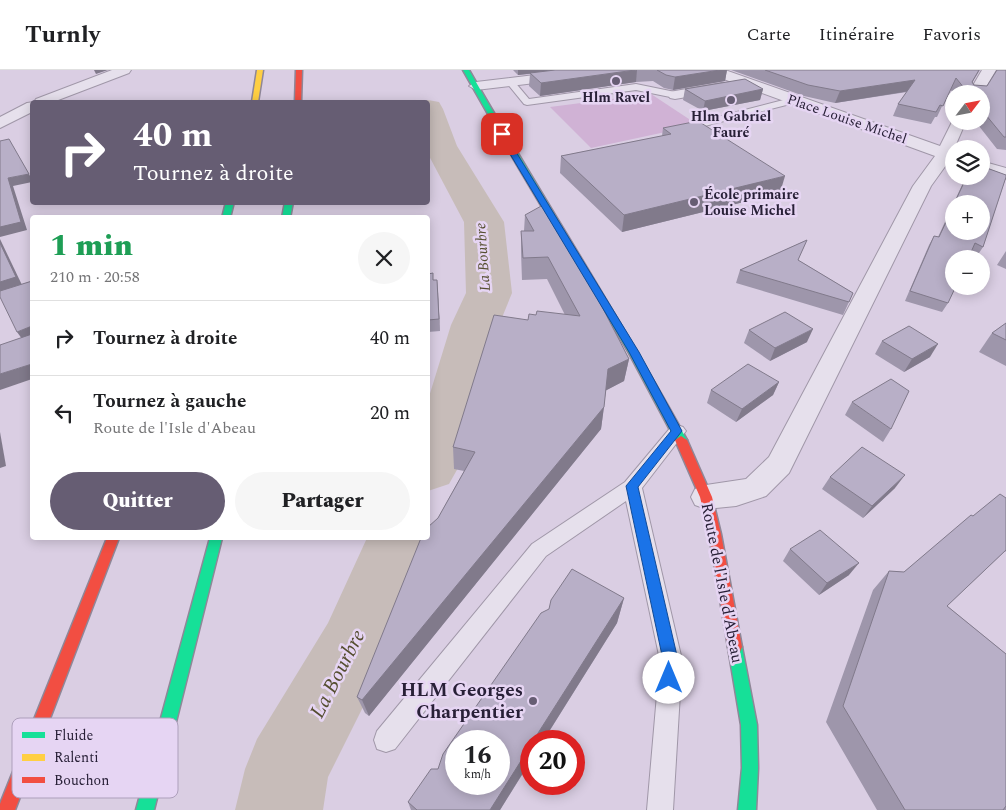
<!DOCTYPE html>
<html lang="fr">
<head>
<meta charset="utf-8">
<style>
	:root { --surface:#fff; --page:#f6f6f6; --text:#202124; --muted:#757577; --line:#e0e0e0; --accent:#665d73 }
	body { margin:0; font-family:Spectral,serif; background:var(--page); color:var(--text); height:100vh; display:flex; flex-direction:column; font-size:19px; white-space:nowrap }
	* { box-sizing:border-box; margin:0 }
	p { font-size:16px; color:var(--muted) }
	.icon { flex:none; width:28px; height:28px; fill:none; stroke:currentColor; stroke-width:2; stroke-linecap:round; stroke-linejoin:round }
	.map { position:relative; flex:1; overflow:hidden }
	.side { position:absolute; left:30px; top:145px; width:400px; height:325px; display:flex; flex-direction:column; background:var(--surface); border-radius:5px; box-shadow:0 2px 12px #0003 }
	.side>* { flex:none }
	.banner { position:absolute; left:30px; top:30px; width:400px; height:105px; border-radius:5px; box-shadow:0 2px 12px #0003; background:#665d73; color:#fff; overflow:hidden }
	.needle { width:32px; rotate:58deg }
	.fabs { position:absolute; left:945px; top:15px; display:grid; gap:10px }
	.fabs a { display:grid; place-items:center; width:45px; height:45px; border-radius:50%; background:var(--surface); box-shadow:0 2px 12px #0003; font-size:25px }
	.speed { position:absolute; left:445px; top:660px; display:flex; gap:10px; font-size:25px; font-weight:700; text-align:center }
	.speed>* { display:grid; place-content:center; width:65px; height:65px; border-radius:50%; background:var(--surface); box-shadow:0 2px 12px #0003; line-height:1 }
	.speed small { font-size:12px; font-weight:400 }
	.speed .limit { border:8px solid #d22; background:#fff; color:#111 }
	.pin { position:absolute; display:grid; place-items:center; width:42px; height:42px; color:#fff; margin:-21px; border-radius:10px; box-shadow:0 2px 8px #0006 }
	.me { position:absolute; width:55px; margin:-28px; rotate:0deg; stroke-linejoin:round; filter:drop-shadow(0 0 4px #0008) }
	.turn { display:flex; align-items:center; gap:18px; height:105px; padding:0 20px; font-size:22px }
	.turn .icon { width:65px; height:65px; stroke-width:2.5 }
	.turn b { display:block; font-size:35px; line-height:42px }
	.round { display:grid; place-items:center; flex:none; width:52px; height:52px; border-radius:26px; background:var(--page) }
	.overview { display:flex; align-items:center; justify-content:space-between; height:85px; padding:0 20px }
	h1 { font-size:30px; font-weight:800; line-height:38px; color:#1e9e55 }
	.primary-button { display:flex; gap:10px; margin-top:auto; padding:10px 20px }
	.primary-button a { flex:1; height:58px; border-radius:30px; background:var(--accent); color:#fff; font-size:20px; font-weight:800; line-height:58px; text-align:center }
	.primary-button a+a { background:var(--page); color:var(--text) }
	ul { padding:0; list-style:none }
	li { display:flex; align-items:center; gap:15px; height:75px; padding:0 20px; border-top:1px solid var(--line) }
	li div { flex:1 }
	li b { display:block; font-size:19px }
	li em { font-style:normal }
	header { display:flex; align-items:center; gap:30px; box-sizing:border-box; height:70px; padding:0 25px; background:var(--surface); border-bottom:1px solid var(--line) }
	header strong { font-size:24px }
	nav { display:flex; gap:28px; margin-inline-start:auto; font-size:18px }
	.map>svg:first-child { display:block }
	.green { fill:#d0b2d5 }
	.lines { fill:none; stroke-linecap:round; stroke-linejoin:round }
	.river { fill:#c7bcb9; fill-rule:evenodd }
	.lane-casing { stroke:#a097a8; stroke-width:2 }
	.street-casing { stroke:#a097a8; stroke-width:2 }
	.fast-casing { stroke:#8f8798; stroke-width:3 }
	.slow-casing { stroke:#8f8798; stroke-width:3 }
	.jam-casing { stroke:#8f8798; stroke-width:3 }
	.lane { fill:#e6e0ec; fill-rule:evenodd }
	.street { fill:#e6e0ec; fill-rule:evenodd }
	.fast { fill:#16e098; fill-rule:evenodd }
	.slow { fill:#ffcf43; fill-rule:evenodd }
	.jam { fill:#f24e42; fill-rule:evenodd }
	.wall { fill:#9e96ab; fill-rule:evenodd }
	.shaded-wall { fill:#817a8b }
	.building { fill:#b8afc7; stroke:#817a8b; fill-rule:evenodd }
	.route { fill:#1a73e8; stroke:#114b97 }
	.poi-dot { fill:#665d73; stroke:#e6d5f3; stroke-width:2 }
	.labels { text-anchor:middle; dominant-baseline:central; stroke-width:5; stroke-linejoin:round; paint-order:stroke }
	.far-poi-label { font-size:14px; font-weight:bold; fill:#282037; stroke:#e6d5f3 }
	.far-street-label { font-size:14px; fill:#282037; stroke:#e6d5f3 }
	.far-water-label { font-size:15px; font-style:italic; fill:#554e30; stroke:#e6d5f3 }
	.street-label { font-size:16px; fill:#282037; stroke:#e6d5f3 }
	.near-poi-label { font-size:19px; font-weight:bold; fill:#282037; stroke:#e6d5f3; text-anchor:end }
	.near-water-label { font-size:21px; font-style:italic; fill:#554e30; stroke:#e6d5f3 }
	.key { fill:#e6d5f3; stroke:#ad9fbb; stroke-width:1 }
	.key-label { font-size:14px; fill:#282037 }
</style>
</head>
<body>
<header>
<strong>Turnly</strong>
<nav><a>Carte</a><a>Itinéraire</a><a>Favoris</a></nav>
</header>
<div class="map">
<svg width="1006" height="740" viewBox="0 0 1006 740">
	<rect width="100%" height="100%" fill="#dacee3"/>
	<polygon class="green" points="651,24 698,55 591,78 550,37"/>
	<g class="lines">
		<g class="river">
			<polygon points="428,30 439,32 443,39 457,76 504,152 512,223 499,255 482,329 458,398 449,414 428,421 428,330 451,255 466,223 464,152 428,84 428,32 417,32"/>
			<polygon points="428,459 432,468 380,603 328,707 323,740 235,740 245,699 257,669 328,553 367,468 428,468"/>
		</g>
		<defs>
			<g id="lane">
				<polygon points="510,9 513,10 529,29 636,14 675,22 680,25 675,28 636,20 527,35 524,34 506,12"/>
				<polygon points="795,27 798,28 798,32 701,57 696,54 698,52"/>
				<polygon points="677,355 683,357 686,361 642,418 682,590 673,740 647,740 660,590 626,431 546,486 395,679 386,682 377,679 374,670 377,661 532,474 625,412 671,357"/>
			</g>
			<g id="street">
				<polygon points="112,0 131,0 129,3 53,32 32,32 32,42 0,58 0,47 27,33 34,32 36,29"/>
				<polygon points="576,0 617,0 610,4 476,20 469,16 476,12"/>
				<polygon points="705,0 725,0 940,76 954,48 954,51 966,51 954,79 954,92 949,91 931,116 789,403 766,426 736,436 706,439 695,435 691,427 695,419 706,415 746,409 769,387 913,116 935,86 707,3"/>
				<polygon points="982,0 996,0 981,25 968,24"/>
				<polygon points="722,13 729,17 727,20 675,29 670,28 668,25 670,22 675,21"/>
				<polygon points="981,91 1006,98 1006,109 981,102"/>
			</g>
			<g id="fast">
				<path d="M 463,0 L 469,0 C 540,124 618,244 687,370 L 685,373 L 677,373 L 629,283 L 517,95 Z"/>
				<polygon points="226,132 234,132 230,148 222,148"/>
				<polygon points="285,132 293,132 290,148 282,148"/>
				<polygon points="210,468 222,468 154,740 136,740"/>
				<polygon points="735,570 740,572 742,577 757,655 758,698 756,740 738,740 742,698 741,655 728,577 730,572"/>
			</g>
			<polygon id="slow" points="257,0 263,0 258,32 252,32"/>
			<g id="jam">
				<polygon points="296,0 302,0 301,32 295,32"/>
				<polygon points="681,366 687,370 712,427 721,464 742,577 740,582 735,584 730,582 728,577 709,464 700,427 675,370"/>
				<polygon points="107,468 119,468 15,740 0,740 0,734"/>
			</g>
		</defs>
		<use href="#lane" class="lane-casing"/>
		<use href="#street" class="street-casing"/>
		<use href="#fast" class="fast-casing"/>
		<use href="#slow" class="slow-casing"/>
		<use href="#jam" class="jam-casing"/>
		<use href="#lane" class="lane"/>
		<use href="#street" class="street"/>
		<use href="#fast" class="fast"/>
		<use href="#slow" class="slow"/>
		<use href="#jam" class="jam"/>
	</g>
	<g class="wall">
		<polygon points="513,0 727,0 725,11 673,20 664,18 653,11 636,12 540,26 529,16 530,4 518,5"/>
		<polygon points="731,0 980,0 972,13 974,15 987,16 1006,0 1006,80 997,79 975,51 981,51 981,24 954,24 950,19 937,47 935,47 931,54 893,46 898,34 907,22 835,33 804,26"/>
		<polygon points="685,19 763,19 760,30 703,41 683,30"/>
		<polygon points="663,58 780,123 622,162 560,103 561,86 662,66"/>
		<path d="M 984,97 L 1006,105 L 1006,107 L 983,177 L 977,186 L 971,183 L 968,189 L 954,189 L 954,216 L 956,216 L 948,233 L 942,242 L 905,231 L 929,175 L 934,166 L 938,167 L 962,115 L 967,106 L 981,106 L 981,98 ZM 954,134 L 981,134 L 981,161 L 954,161 Z"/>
		<polygon points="525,145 629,289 624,311 606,320 601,359 369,646 365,643 357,627 438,448 464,401 454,399 453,377 528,250 536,245 565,245 547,209 522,210 521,182 521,161 524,161"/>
		<polygon points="807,170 798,190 853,223 843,245 736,213 740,200"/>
		<polygon points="1006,181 1006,199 997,195"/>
		<polygon points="428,204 433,210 437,210 440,261 428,262"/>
		<polygon points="1006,253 1006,296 979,282 992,263"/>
		<polygon points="749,260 807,272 770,291 744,273"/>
		<polygon points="882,271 930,287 904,302 875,284"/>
		<polygon points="779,312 773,325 736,352 707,333 711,320"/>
		<polygon points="852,332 891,359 883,372 845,345"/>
		<polygon points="830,407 895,418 863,448 822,419"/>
		<polygon points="1006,428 1006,482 1005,481 947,536 1006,584 1006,740 877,740 826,652 873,520 889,501 904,502 973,446"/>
		<polygon points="790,479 849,505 819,525 783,491"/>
		<polygon points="624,528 617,553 500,740 411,740 408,732 438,699"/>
	</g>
	<g class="shaded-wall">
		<polygon points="94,0 108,0 96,4"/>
		<polygon points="518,0 560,0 518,5"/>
		<polygon points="637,0 636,12 540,26 541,13"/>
		<polygon points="720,0 727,0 725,11 673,20 675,7"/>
		<polygon points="915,10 910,21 835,33 840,21"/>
		<polygon points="763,19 760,30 703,41 705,31"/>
		<polygon points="29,104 32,110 32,112 13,116 27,160 0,167 0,157 8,108"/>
		<polygon points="785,106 780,123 622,162 624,145"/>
		<polygon points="0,169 22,215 0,223"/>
		<polygon points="437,210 438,222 440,261 439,249"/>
		<polygon points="32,256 32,270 25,273 17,262"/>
		<polygon points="813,259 807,272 770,291 775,278"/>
		<polygon points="938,274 930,287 904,302 912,289"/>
		<polygon points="629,289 624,311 605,321 608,299"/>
		<polygon points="32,294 32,309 0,320 0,304"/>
		<polygon points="779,312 773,325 736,352 742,339"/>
		<polygon points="604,337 601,359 369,646 362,630"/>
		<polygon points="0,362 6,396 0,398"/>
		<polygon points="905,405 895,418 863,448 872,436"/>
		<polygon points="859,493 849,505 819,525 827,513"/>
		<polygon points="624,528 617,553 543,671 533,671"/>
		<polygon points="531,675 531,690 500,740 490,740"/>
	</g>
	<g class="building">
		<polygon points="555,0 635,0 541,13 530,3"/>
		<polygon points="657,0 720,0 675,7 666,5"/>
		<polygon points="765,0 979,0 972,12 974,15 987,16 997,0 1006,0 1006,67 1004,67 981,39 981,24 969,24 956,8 943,36 940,35 936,42 898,34 915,10 840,21 808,15"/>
		<polygon points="745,9 763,19 705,31 685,19"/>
		<polygon points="698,51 785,106 624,145 561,86 671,64 663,58"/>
		<polygon points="9,69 29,104 8,108 21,152 0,157 0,71"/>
		<polygon points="984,97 1006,105 1006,107 983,177 975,173 968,189 954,189 954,216 956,216 948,233 910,221 934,166 939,167 954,135 954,161 981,161 981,134 954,134 967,106 981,106 981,98"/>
		<polygon points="543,135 582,198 629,289 608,299 604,337 362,630 357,627 421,468 428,468 428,457 438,448 475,382 453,377 494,245 528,250 529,244 536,245 537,241 580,246 548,187 523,188 521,161 534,161 525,145"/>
		<polygon points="807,170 798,190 853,223 849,232 740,200"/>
		<polygon points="0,173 16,207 0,212"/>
		<polygon points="433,203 433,210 437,210 439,249 428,250 428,204"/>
		<polygon points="32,211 32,256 17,262 0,227 0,221"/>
		<polygon points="785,242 813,259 775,278 749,260"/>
		<polygon points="1006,253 1006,270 992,263"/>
		<polygon points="909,256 938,274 912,289 882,271"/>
		<polygon points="32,264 32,294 0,304 0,275"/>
		<polygon points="748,294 779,312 742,339 711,320"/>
		<polygon points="891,309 909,321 891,359 852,332"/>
		<polygon points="862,377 905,405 872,436 830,407"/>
		<polygon points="1000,424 1006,428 1006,480 947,536 1006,584 1006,736 1003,740 905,740 843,636 889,501 904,502 971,445 973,446"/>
		<polygon points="820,460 859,493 827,513 790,479"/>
		<path d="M 572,499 L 624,528 L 533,671 L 531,671 L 531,675 L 490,740 L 417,740 L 408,732 L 431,699 L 438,699 L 443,684 L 541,543 L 549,539 L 551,530 ZM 456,671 L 499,671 L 499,714 L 456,714 Z"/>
	</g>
	<polygon class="route" points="502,62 505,64 639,282 682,361 638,417 678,590 675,614 669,616 664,614 662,608 663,590 626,416 671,361 629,282 498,64"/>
	<g class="poi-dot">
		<circle cx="616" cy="11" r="5"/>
		<circle cx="731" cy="30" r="5"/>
		<circle cx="694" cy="132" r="5"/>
		<circle cx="533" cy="631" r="5"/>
	</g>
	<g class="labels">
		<g class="far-poi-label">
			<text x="616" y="27">Hlm Ravel</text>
			<text x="731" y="46">Hlm Gabriel<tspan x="731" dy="16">Fauré</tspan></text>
			<text x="704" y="124" text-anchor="start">École primaire<tspan x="704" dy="16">Louise Michel</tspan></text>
		</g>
		<g class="far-street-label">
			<text transform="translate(847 49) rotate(19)">Place Louise Michel</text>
		</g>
		<g class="far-water-label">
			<text transform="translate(483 187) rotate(-94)">La Bourbre</text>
		</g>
		<g class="street-label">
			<text transform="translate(722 513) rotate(79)">Route de l'Isle d'Abeau</text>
		</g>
		<g class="near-poi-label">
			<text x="523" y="620">HLM Georges<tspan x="523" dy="22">Charpentier</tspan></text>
		</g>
		<g class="near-water-label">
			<text transform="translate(338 604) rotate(-63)">La Bourbre</text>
		</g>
	</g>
	<rect x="12" y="648" width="166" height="80" rx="8" class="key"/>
	<rect x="22" y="662" width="23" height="6" fill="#16e098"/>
	<rect x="22" y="684" width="23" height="7" fill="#ffcf43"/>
	<rect x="22" y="707" width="23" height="6" fill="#f24e42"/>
	<g class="key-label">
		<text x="54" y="670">Fluide</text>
		<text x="54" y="692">Ralenti</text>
		<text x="54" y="715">Bouchon</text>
	</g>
</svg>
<div class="fabs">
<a><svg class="needle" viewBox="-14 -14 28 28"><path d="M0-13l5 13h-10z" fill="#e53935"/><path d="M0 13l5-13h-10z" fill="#757577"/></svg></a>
<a><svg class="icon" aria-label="layers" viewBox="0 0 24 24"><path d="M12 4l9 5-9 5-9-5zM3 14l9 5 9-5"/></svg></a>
<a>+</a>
<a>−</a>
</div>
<div class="speed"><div>16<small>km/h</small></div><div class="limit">20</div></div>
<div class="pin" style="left:502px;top:64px;background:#d93025"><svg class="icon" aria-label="arrive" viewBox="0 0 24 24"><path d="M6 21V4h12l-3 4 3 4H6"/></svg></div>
<svg class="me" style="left:669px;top:608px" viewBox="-20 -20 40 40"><circle r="19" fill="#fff"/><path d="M0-13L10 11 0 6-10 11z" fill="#1a73e8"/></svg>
<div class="banner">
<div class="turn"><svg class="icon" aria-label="right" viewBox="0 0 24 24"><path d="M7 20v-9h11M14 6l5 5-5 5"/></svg><div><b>40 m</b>Tournez à droite</div></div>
</div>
<section class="side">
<div class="overview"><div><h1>1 min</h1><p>210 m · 20:58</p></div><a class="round"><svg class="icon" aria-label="close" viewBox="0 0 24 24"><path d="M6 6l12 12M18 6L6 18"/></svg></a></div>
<ul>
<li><svg class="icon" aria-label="right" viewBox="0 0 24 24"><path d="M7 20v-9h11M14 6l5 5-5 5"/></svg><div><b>Tournez à droite</b></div><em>40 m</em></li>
<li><svg class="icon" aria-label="left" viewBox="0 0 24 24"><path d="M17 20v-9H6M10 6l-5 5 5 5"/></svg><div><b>Tournez à gauche</b><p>Route de l'Isle d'Abeau</p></div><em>20 m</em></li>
</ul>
<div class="primary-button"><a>Quitter</a><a>Partager</a></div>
</section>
</div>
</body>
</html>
